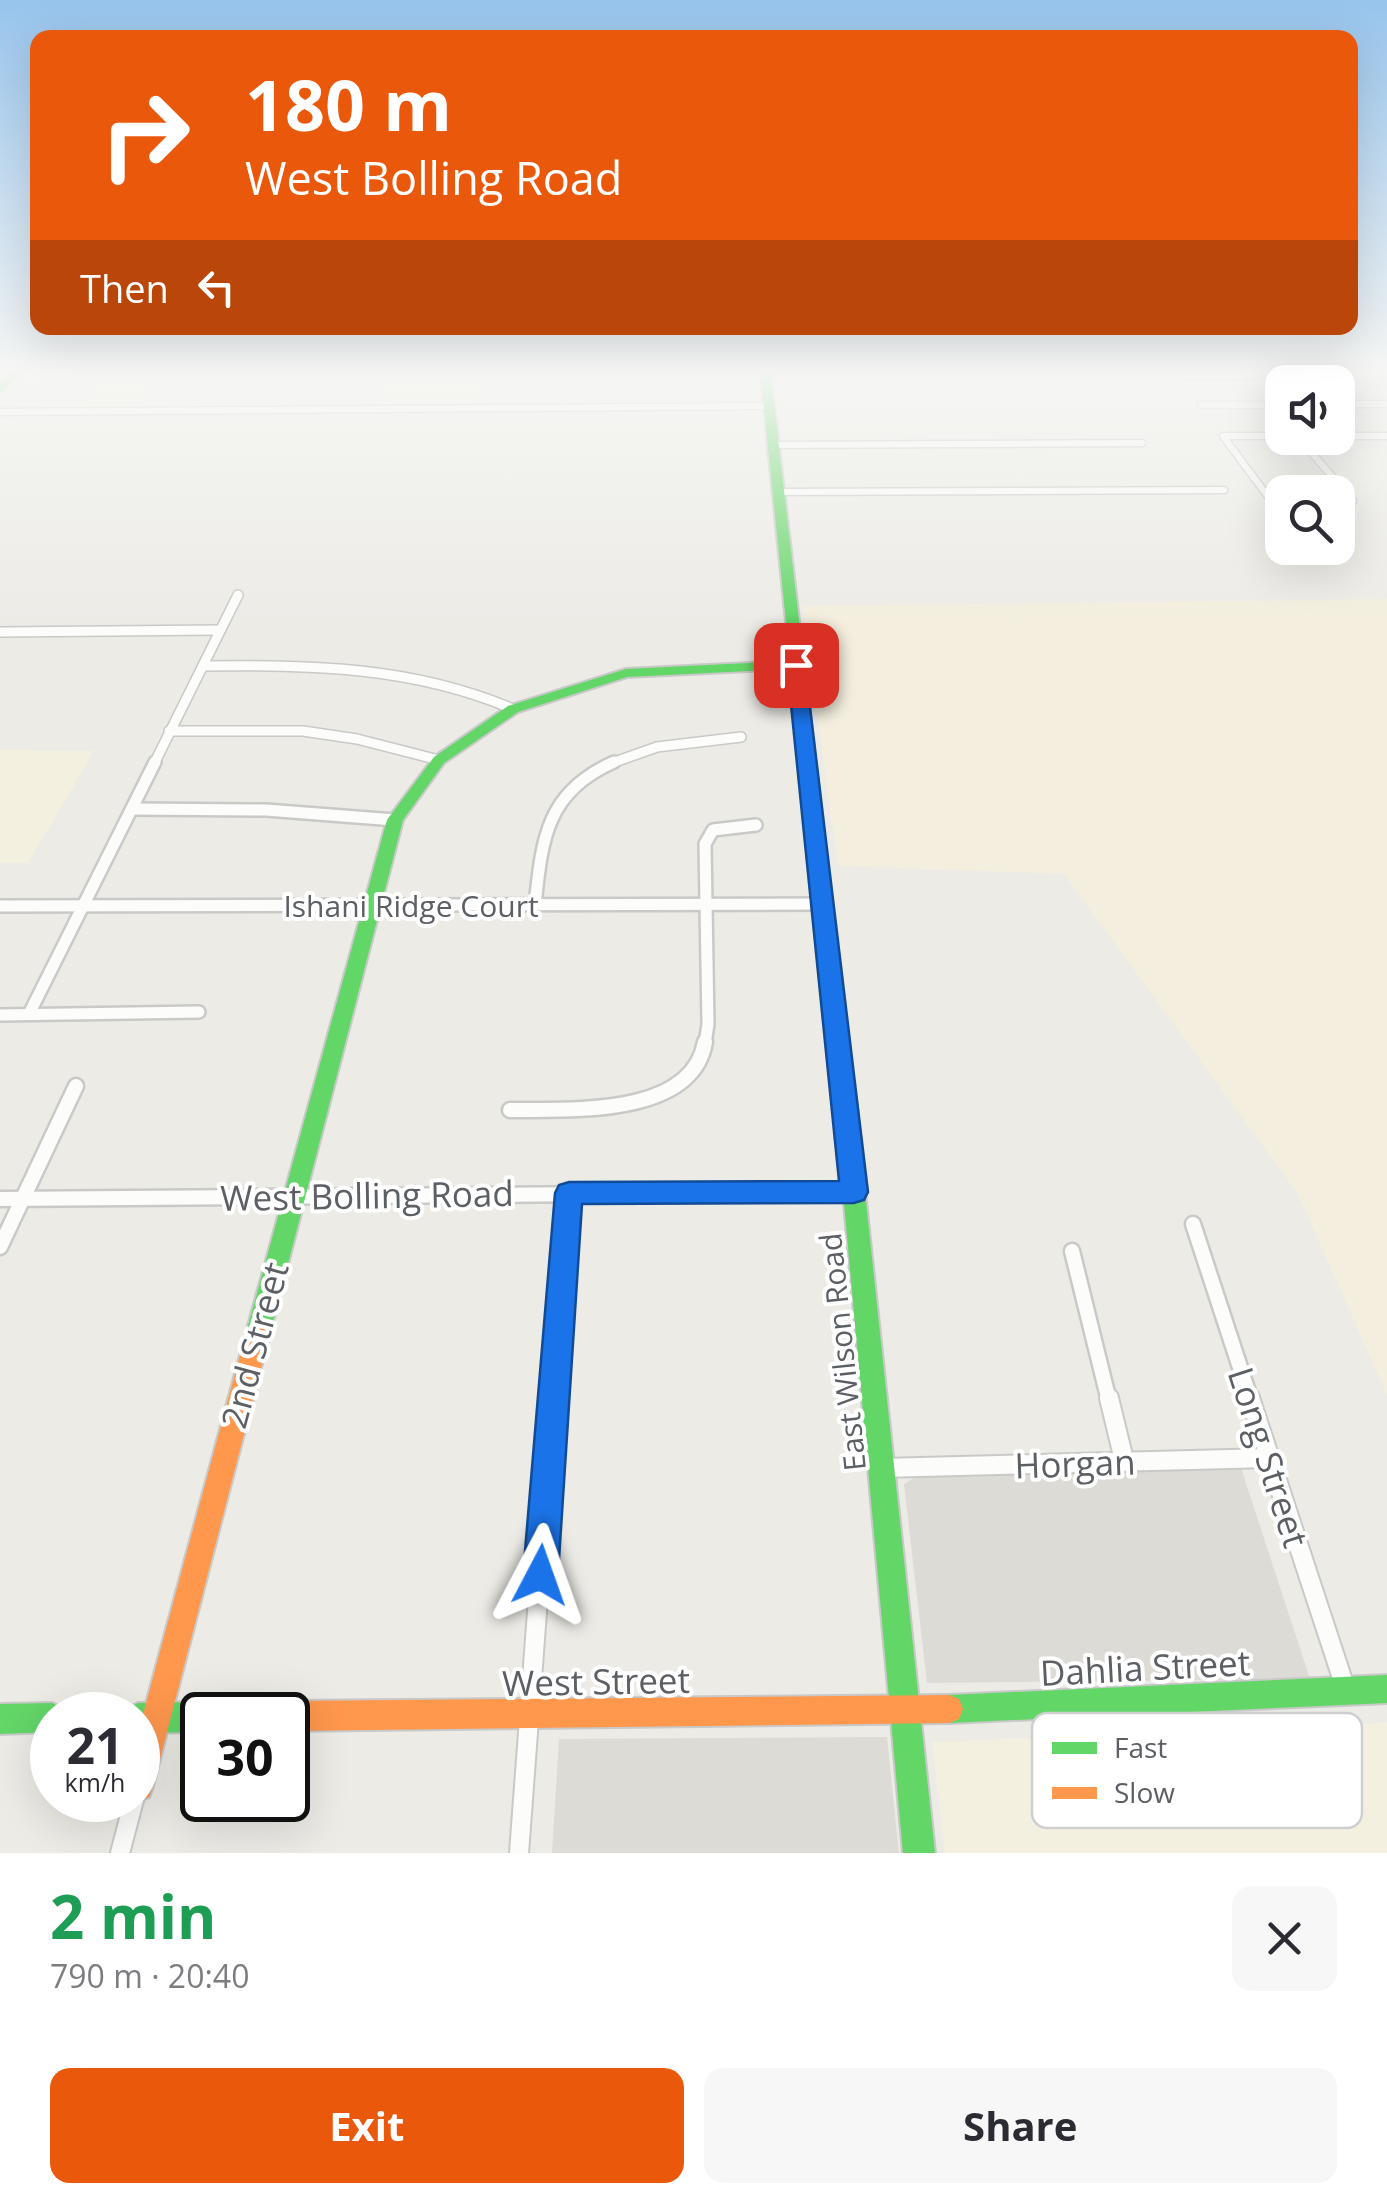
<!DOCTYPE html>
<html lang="en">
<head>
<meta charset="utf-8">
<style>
	:root { --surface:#fff; --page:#f7f7f7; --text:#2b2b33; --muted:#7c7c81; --accent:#ea580c }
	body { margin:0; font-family:"Open Sans",sans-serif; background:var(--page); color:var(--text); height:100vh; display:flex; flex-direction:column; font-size:38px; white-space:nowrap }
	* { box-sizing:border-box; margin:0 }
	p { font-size:32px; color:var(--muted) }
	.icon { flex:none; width:55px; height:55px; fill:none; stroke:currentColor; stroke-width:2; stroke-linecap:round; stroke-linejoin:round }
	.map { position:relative; height:1853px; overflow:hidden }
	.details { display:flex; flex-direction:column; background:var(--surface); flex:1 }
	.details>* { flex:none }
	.hud { position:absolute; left:30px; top:30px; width:1328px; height:305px; border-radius:20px; box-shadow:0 10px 40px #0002; background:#ea580c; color:#fff; overflow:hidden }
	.buttons { position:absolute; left:1265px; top:365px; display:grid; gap:20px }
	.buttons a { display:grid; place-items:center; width:90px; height:90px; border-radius:20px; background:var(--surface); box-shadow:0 10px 40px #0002; font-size:50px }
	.speed { position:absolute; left:30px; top:1692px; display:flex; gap:20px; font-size:50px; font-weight:700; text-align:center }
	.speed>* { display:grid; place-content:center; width:130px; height:130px; border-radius:50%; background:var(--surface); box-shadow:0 10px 40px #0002; line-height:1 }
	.speed small { font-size:25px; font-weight:400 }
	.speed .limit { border:5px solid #111; border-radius:15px; background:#fff; color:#111 }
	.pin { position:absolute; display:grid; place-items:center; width:85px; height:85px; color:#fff; margin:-42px; border-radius:20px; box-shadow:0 5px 15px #0006 }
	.me { position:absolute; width:110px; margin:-55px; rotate:4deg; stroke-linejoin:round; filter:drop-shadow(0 0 8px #0008) }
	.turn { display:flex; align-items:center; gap:35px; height:210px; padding:0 50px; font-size:45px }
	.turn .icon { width:130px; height:130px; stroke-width:2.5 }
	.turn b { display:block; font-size:70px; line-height:85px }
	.then { display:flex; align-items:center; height:95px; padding:0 50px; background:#0003; gap:20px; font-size:38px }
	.round { display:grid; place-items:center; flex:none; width:105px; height:105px; border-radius:20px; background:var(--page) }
	.summary { display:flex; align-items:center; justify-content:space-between; height:170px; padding:0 50px }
	h1 { font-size:60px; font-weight:700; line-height:75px; color:#1e9e55 }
	.primary-button { display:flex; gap:20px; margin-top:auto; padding:20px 50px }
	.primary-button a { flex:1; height:115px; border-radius:20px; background:var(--accent); color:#fff; font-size:40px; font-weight:700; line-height:115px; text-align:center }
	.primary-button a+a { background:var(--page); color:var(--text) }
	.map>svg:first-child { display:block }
	.commercial { fill:#f4f0e0 }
	.education { fill:#dddbd6 }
	.sand { fill:#f3eedd }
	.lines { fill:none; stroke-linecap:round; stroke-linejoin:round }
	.street-far4-casing { stroke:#c9c9c8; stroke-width:9 }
	.street-far3-casing { stroke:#c9c9c8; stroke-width:12 }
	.street-far2-casing { stroke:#c9c9c8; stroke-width:16 }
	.street-far1-casing { stroke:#c9c9c8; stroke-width:19 }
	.street-casing { stroke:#c9c9c8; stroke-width:22 }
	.fast-casing { stroke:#c8c9c8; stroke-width:4 }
	.slow-casing { stroke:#c8c9c8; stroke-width:4 }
	.street-far4 { stroke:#fcfcfb; stroke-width:6 }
	.street-far3 { stroke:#fcfcfb; stroke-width:9 }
	.street-far2 { stroke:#fcfcfb; stroke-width:11 }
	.street-far1 { stroke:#fcfcfb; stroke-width:14 }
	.street { stroke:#fcfcfb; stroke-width:18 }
	.fast { fill:#63d668; fill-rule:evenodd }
	.slow { fill:#ff974d; fill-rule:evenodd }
	.route { fill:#1a73e8; stroke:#114b97; stroke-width:2.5 }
	.labels { text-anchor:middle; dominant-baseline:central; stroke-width:8; stroke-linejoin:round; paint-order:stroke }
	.street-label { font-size:30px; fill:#5c6064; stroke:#fff }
	.near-street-label { font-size:35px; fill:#5c6064; stroke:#fff }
	.key { fill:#fff; stroke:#cecfd0; stroke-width:2.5 }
	.key-label { font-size:28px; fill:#5c6064 }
</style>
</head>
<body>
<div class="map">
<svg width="1387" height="1853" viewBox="0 0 1387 1853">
	<rect width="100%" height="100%" fill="#ecebe6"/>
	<g class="commercial">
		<polygon points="392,369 488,369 477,403 375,404"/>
		<polygon points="156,372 128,407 79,407 109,373"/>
		<polygon points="0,750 94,751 28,863 0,863"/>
		<polygon points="1387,1723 1387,1853 945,1853 932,1742"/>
	</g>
	<g class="education">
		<polygon points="1241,1468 1310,1679 927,1683 904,1484 917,1476"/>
		<polygon points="887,1737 899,1853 552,1853 559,1739"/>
	</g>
	<polygon class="sand" points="1387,599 1387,1395 1298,1194 1064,874 838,866 802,606"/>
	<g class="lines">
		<defs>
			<g id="street-far4">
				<polyline points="1180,375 1387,374"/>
				<polyline points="1338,404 1387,404"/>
				<polyline points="1201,405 1282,405"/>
				<polyline points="0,412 769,406"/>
				<polyline points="1338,436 1387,436"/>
				<polyline points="1299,438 1353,501"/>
				<polyline points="773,445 1142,443"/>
				<polyline points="777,492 1224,490"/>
				<polyline points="1272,502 1223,436 1282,436"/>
			</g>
			<g id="street-far3">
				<polyline points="0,632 220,630"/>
				<path d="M 203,666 C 311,665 412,666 513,709"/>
				<polyline points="169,731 303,731 357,739 439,760"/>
				<polyline points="154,764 238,595"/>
				<polyline points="609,764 657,747 741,737"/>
			</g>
			<g id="street-far2">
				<polyline points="133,809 266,810 395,820"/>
				<path d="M 535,905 C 542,839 546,792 614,762"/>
				<polyline points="0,906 822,904"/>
				<polyline points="29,1014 155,762"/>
				<polyline points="0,1015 199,1012"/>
				<polyline points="705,1044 708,1024 705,844 713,830 756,825"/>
			</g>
			<g id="street-far1">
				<path d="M 510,1110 C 568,1109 692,1118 705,1042"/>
				<polyline points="0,1199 854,1192"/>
				<polyline points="1193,1224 1251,1401"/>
				<polyline points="0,1247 76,1086"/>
				<polyline points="1072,1251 1109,1401"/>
				<polyline points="553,1401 569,1193"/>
			</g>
			<g id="street">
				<polyline points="1109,1398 1124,1460"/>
				<polyline points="1250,1398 1346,1690"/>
				<polyline points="881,1468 1269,1458"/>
				<polyline points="120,1853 134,1800"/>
				<polyline points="519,1853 553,1398"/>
			</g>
			<g id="fast">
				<polygon points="17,369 27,369 0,392 0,384"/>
				<polygon points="760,369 770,369 865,1192 935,1853 903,1853 843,1192 791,669 627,677 518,712 444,763 403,820 270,1333 266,1340 258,1343 250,1340 246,1333 387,820 434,757 508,706 626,669 790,661"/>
				<polygon points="1387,1675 1387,1703 949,1723 939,1719 935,1709 939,1699 949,1695"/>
				<polygon points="202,1702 212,1707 216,1715 202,1715 202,1732 138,1733 138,1715 125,1715 128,1708 138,1703"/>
				<polygon points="52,1703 62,1708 65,1715 52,1715 52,1732 0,1734 0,1704"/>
			</g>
			<g id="slow">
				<polygon points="258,1323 266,1326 270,1333 153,1786 149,1797 138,1801 136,1800 138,1733 246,1333 250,1326"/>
				<polygon points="949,1695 959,1699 963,1709 959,1719 949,1723 288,1731 288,1715 274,1715 278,1706 288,1701"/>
			</g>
		</defs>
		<use href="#street-far4" class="street-far4-casing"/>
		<use href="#street-far3" class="street-far3-casing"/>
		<use href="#street-far2" class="street-far2-casing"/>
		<use href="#street-far1" class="street-far1-casing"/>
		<use href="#street" class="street-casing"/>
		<use href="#fast" class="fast-casing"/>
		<use href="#slow" class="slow-casing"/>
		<use href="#street-far4" class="street-far4"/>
		<use href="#street-far3" class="street-far3"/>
		<use href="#street-far2" class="street-far2"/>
		<use href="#street-far1" class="street-far1"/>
		<use href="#street" class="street"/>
		<use href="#fast" class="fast"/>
		<use href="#slow" class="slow"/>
	</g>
	<linearGradient id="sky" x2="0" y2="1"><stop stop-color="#97c4ec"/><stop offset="0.59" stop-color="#f6f6f4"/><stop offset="1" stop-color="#f6f6f4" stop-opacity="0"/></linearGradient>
	<rect width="1387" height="628" fill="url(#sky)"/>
	<polygon class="route" points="796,660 805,665 868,1192 864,1200 854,1203 582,1204 558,1575 553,1587 540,1593 528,1587 523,1575 555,1193 559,1185 569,1182 839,1181 787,665"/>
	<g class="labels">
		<g class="street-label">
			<text x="411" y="905">Ishani Ridge Court</text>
			<text transform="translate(842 1352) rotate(-96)">East Wilson Road</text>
		</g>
		<g class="near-street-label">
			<text transform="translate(367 1195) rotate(-1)">West Bolling Road</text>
			<text transform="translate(254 1345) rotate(-75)">2nd Street</text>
			<text transform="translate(1269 1457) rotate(72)">Long Street</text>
			<text transform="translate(1075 1463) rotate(-2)">Horgan</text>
			<text transform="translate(1145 1667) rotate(-3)">Dahlia Street</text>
			<text transform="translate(596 1681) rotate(-1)">West Street</text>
		</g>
	</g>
	<rect x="1032" y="1713" width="330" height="115" rx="15" class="key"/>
	<rect x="1052" y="1742" width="45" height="12" fill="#63d668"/>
	<rect x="1052" y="1787" width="45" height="12" fill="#ff974d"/>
	<g class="key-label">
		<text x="1114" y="1758">Fast</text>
		<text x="1114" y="1803">Slow</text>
	</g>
</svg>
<div class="buttons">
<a><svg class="icon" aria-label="sound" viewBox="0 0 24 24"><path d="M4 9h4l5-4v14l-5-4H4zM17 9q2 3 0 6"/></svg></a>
<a><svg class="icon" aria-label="search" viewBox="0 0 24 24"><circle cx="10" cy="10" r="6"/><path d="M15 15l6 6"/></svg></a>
</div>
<div class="speed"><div>21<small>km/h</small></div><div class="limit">30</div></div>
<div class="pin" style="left:796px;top:665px;background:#d93025"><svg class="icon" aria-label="arrive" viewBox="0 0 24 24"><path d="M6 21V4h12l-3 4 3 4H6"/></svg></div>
<svg class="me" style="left:540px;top:1575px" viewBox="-20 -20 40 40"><path d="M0-17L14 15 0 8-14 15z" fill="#1a73e8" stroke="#fff" stroke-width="4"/></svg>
<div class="hud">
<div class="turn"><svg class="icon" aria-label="right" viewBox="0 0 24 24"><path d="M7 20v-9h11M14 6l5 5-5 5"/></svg><div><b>180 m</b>West Bolling Road</div></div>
<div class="then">Then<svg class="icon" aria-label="left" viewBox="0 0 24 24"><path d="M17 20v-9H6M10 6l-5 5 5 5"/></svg></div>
</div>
</div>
<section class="details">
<div class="summary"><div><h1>2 min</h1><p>790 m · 20:40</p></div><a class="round"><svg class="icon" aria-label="close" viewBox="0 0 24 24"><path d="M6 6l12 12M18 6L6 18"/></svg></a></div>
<div class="primary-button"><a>Exit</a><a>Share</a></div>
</section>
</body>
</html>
